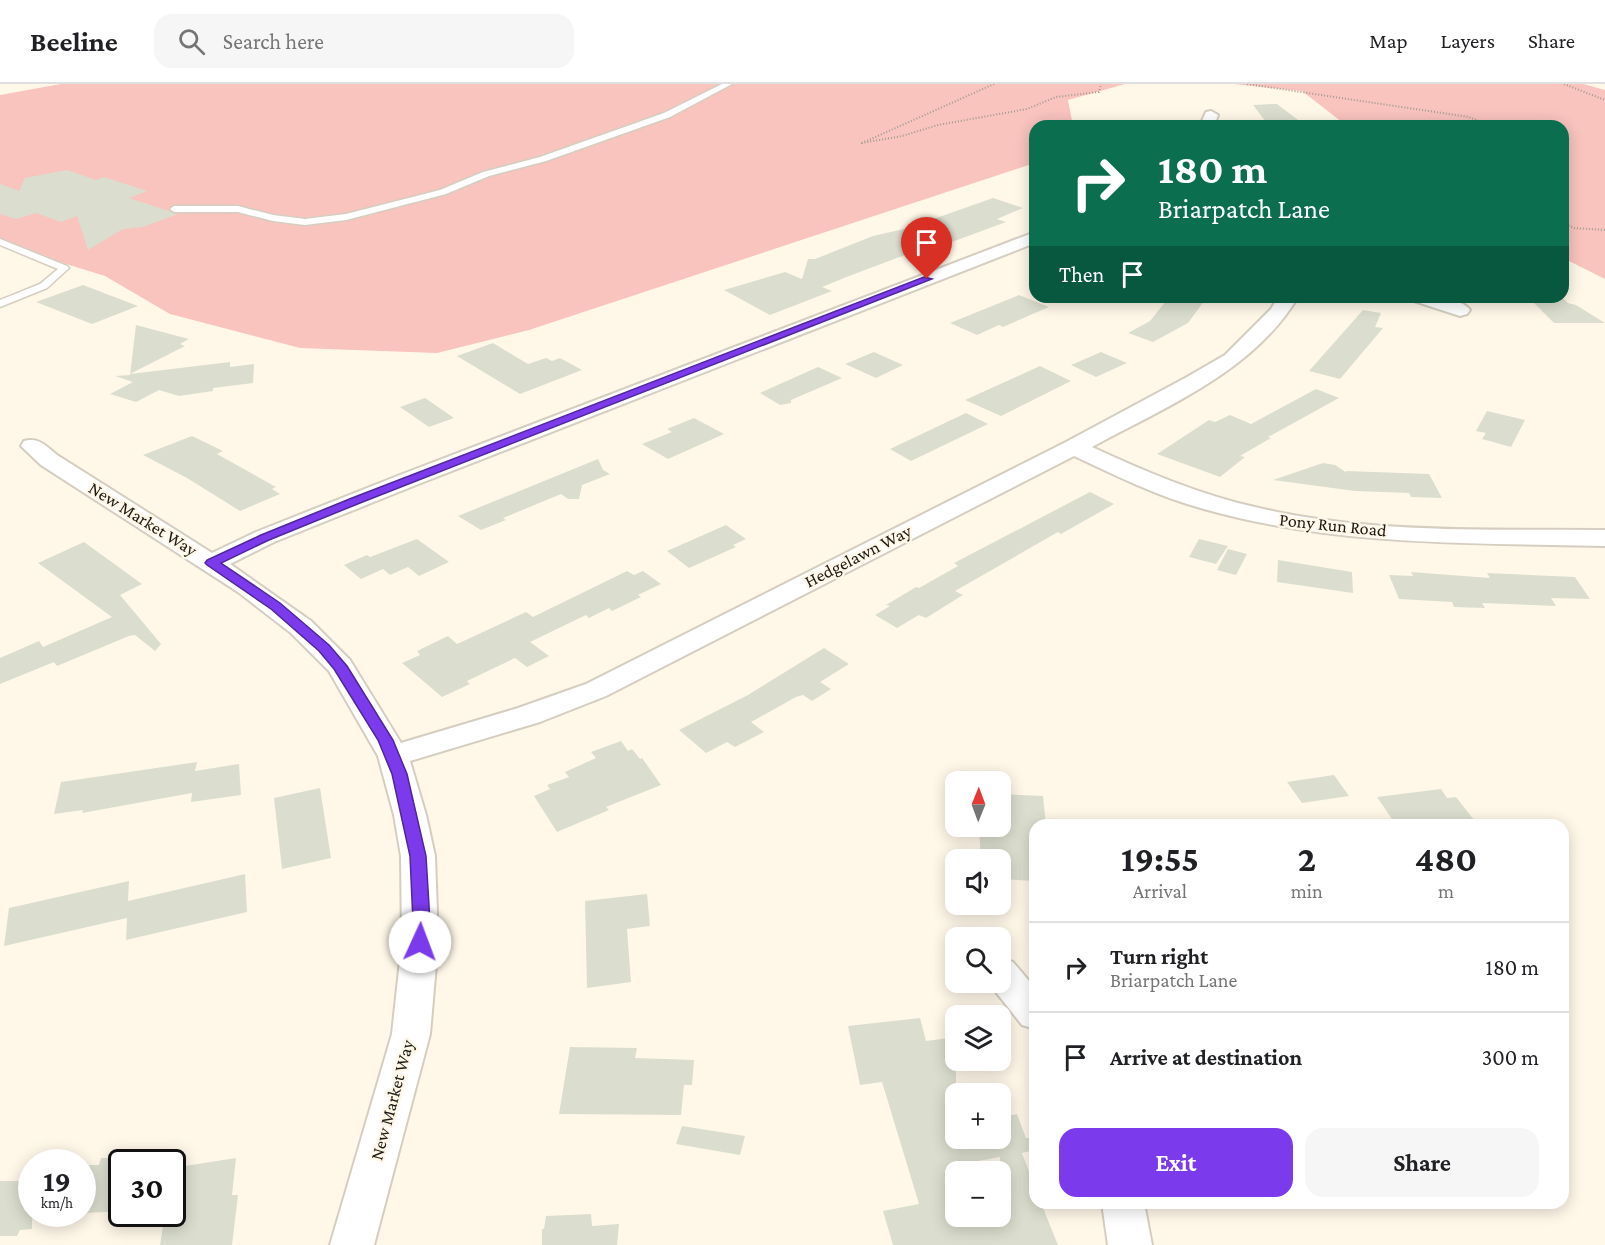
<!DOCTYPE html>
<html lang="en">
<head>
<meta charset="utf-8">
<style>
	:root { --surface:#fff; --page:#f6f6f6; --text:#202124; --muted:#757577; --line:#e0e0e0; --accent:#7c3aed }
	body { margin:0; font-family:"Crimson Pro",serif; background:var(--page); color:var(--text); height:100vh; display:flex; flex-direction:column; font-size:22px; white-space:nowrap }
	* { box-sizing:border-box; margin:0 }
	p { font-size:20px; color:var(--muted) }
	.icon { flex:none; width:33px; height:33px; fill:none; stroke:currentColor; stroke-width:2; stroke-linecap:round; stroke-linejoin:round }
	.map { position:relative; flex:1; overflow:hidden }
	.side { position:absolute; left:1029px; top:735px; width:540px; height:390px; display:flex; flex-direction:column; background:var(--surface); border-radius:18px; box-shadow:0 3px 15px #0003 }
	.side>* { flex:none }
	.top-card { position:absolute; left:1029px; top:36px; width:540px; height:183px; border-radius:18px; box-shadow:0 3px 15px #0003; background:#0b6e4f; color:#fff; overflow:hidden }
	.needle { width:39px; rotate:1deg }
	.tools { position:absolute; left:945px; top:687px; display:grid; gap:12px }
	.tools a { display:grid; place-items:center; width:66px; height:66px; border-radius:12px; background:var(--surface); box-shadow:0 3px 15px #0003; font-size:30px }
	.speed { position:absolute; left:18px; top:1065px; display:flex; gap:12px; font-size:30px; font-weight:700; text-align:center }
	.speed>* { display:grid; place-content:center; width:78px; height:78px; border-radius:50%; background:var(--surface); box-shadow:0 3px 15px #0003; line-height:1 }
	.speed small { font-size:15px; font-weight:400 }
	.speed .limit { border:3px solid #111; border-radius:9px; background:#fff; color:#111 }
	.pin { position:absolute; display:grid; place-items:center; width:51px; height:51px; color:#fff; margin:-62px -26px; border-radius:50% 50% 50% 0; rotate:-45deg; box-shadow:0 0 6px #0007 }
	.pin .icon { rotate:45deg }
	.me { position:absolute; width:66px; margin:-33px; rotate:2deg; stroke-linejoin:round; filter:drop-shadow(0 0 4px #0008) }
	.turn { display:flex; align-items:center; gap:21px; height:126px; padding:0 30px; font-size:27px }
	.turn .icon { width:78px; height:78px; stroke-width:2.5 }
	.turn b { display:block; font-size:42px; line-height:51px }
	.then { display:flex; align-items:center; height:57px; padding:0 30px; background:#0003; gap:12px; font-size:22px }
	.eta { display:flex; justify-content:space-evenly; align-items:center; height:102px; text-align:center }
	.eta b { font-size:36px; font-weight:700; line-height:42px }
	.button { display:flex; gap:12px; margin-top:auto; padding:12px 30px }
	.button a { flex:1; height:69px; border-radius:18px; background:var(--accent); color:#fff; font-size:24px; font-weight:700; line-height:69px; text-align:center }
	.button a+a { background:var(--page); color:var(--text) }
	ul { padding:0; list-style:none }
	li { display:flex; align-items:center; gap:18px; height:90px; padding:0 30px; border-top:2px solid var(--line) }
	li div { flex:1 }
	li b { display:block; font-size:22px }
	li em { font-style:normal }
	header { display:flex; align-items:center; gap:36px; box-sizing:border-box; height:84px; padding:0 30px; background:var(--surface); border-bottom:2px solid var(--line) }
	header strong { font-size:28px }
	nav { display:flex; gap:33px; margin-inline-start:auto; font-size:21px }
	.search { width:420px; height:54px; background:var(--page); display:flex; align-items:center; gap:15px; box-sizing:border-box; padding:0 21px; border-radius:18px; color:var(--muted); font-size:22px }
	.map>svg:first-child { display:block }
	.green { fill:#f9c3be }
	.building { fill:#dbdece; fill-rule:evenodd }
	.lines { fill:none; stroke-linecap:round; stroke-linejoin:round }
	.service-casing { stroke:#d5cec0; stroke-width:3 }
	.minor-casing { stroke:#d5cec0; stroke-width:4 }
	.path { stroke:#a19c91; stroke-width:2; stroke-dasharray:1 2; stroke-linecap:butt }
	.service { fill:#fff; fill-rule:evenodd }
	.minor { fill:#fff; fill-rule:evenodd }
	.route { fill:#7c3aed; stroke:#51269a; stroke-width:1.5 }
	.labels { text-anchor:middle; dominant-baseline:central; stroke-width:5; stroke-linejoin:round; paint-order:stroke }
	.street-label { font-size:18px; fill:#1b1914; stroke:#fff8e9 }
</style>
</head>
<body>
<header>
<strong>Beeline</strong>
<div class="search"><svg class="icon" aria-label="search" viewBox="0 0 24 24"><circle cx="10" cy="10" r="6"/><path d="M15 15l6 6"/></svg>Search here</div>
<nav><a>Map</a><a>Layers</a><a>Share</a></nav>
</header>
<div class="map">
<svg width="1605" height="1161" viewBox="0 0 1605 1161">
	<rect width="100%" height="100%" fill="#fff8e9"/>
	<g class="green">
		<polygon points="61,0 1125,0 1068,16 1073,42 1035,42 1035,79 529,246 437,269 300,264 170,230 105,192 60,178 25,164 0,157 0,11"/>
		<polygon points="1234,0 1583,0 1605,6 1605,195 1563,174 1563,42 1347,42 1302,7"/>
	</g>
	<g class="building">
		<polygon points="1272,20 1277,20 1306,42 1269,42 1253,21"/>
		<polygon points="67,86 96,96 104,93 147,107 129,114 178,130 143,143 123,145 88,166 77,132 61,138 36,129 16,135 0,130 0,100 19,107 25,94"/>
		<polygon points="993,114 1023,124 997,135 1006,138 914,172 905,171 849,192 822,203 832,207 770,231 724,206 785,188 802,195 808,175 815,175 873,152 908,144"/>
		<polygon points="83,201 138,222 92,240 36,218"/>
		<polygon points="1019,211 1049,223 1003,243 999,241 977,251 950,239"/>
		<polygon points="1169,213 1207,213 1188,239 1153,258 1128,249 1150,237"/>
		<polygon points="1528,213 1562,213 1568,219 1576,221 1605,239 1554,239"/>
		<polygon points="1363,226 1381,229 1375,243 1383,244 1340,295 1309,287"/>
		<polygon points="136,241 189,255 180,260 185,262 130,290 230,278 230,283 254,280 253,299 213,304 213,307 179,312 159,306 136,318 110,310 133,298 115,292 130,291"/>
		<polygon points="493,259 528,280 546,274 552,277 560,274 582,286 520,310 457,272"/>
		<polygon points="874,268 903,281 876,294 845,280"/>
		<polygon points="1101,268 1127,279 1096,293 1071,281"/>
		<polygon points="1040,282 1071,297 1001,332 965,316"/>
		<polygon points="818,283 842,294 791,316 791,319 780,321 760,309"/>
		<polygon points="1316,305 1339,314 1268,353 1271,354 1240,372 1245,373 1220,393 1157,370 1209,336 1215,338 1230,331 1251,340"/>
		<polygon points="425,314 454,334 429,343 400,323"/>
		<polygon points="1487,327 1525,336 1511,363 1482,355 1486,349 1476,347"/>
		<polygon points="966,329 988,340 911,377 890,365"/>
		<polygon points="694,334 724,350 668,375 642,360 672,348 667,345"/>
		<polygon points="192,352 223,367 217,370 276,403 272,405 280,410 240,427 187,394 143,371"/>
		<polygon points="598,375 603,386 610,390 582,401 579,415 568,415 561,410 503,434 506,436 481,446 458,432"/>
		<polygon points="1323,379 1335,381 1347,389 1346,387 1429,390 1442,414 1411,413 1409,409 1355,407 1273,396"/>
		<polygon points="1090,408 1114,420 1061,450 1058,448 955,507 963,511 926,534 919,531 897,544 875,531 890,522 886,521 916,503 919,504 958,482 954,479"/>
		<polygon points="726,441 746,455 733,461 736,463 689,484 667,467"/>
		<polygon points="417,455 449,478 419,492 408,483 390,491 383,485 361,495 344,481 367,471 370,473"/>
		<polygon points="1199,455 1228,462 1216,480 1189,473"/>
		<polygon points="84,458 142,500 120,511 161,560 155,567 135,551 129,552 57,582 54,578 0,600 0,574 39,557 43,563 112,533 38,479"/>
		<polygon points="1228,465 1247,470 1236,491 1217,486"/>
		<polygon points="1278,476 1352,488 1353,509 1277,498"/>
		<polygon points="627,487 634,491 643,487 661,500 638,511 641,513 612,527 609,524 589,534 586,531 530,558 549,572 527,583 515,574 467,597 470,600 442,613 402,579 420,571 417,567 448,552 457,560 526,528 533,533"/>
		<polygon points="1411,488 1490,494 1487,489 1575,493 1590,515 1551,514 1556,522 1482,519 1485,524 1454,523 1452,518 1399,515 1389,491 1413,492"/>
		<polygon points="824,564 849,580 820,598 831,605 812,617 803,611 796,613 751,638 764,648 735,663 727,658 706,669 679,646 748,611"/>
		<polygon points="621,657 628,667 632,665 640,675 642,674 661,701 606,723 609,726 557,748 534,712 550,705 547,701 569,693 565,688 596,674 591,668"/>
		<polygon points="197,678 195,687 239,680 241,711 191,718 192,709 82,729 83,726 54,730 61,698"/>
		<polygon points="1334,691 1349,712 1302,719 1287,698"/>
		<polygon points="320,704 331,774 282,785 274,714"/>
		<polygon points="1441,705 1447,714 1456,713 1478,741 1396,741 1377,713"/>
		<polygon points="1000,710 1043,712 1046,741 1035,741 1035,797 1000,795 1000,776 981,776 979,742 1000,742"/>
		<polygon points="245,790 247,828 126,856 127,834 4,862 9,824 129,797 128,817"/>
		<polygon points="647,810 650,842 627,845 631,898 587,904 585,817"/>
		<path d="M 920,934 L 926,957 L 956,953 L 956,1054 L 1000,1054 L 1002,1018 L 1007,1032 L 1017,1030 L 1026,1054 L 1035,1054 L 1035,1066 L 1022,1069 L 1035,1103 L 1035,1119 L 1041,1119 L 1058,1161 L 893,1161 L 883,1127 L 919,1120 L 882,998 L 860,1001 L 848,942 ZM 1000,1073 L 1000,1132 L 956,1132 L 956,1081 Z"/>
		<polygon points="570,963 637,964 635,974 694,976 692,1001 684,1001 681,1031 559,1030"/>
		<polygon points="682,1042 745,1052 740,1071 676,1060"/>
		<polygon points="101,1074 122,1074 122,1095 109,1128 82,1129 82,1081 99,1081"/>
		<polygon points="236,1074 232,1111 238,1111 232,1161 160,1161 165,1130 172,1130 172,1084"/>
		<polygon points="0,1097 32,1097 32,1145 20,1146 17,1152 0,1152"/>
		<polygon points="591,1130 592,1142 619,1140 617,1161 542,1161 542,1145 544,1145 546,1132"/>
	</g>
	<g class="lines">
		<defs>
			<g id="service">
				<polygon points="722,0 732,0 670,33 546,77 489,92 446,110 346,136 305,141 273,137 238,128 174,128 170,125 174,122 238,122 273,131 305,135 346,130 440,106 483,88 540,73 664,29"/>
				<polygon points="0,155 67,182 69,184 47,204 0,223 0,216 40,200 58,185 0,161"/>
			</g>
			<g id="minor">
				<polygon points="1211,27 1218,31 1215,39 1217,42 1203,42 1201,39 1206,28"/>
				<path d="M 1035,148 L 1035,159 L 416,401 L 274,458 L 230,480 L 311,537 L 350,576 L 401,659 L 518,624 L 586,600 L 1066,358 L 1187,293 L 1225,271 L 1271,225 L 1278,213 L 1298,213 C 1253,288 1165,323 1092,363 C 1146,388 1200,411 1259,424 C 1371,450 1490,445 1605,446 L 1605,462 C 1470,459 1335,462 1204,425 C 1159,413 1117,392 1074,372 L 606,612 L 540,638 L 410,677 L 426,731 L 435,772 L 438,858 L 430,950 L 374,1161 L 330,1161 L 392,950 L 402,858 L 401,772 L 394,731 L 378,672 L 329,587 L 291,549 L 238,508 L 41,381 L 21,362 L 24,357 C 39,353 46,362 57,371 L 212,469 L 256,448 L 400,391 Z"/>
				<path d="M 1411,213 C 1427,213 1460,212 1470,226 L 1467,230 L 1460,232 L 1414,217 Z"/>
				<polygon points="1000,874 1013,878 1035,904 1035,945 1022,941 988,898 1000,898"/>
				<polygon points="1102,1119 1144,1119 1152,1161 1108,1161"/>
			</g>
		</defs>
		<use href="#service" class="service-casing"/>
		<use href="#minor" class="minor-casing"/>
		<g class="path">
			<polyline points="994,0 862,59 902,52 938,41 1027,25 1056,13 1099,8 1101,0"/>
			<polyline points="1247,0 1469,33 1491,42"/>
			<polyline points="1564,0 1605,16"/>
			<polyline points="1563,139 1574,144 1605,146"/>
		</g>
		<use href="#service" class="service"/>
		<use href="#minor" class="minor"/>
	</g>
	<polygon class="route" points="924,193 932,195 360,419 269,456 221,479 280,519 329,561 347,582 393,656 407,690 426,772 430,838 426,863 420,865 414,863 411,858 413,838 410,772 392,690 378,656 334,585 319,567 271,525 207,481 205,479 207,476 261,451 352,414"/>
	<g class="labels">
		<g class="street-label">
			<text transform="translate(143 435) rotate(32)">New Market Way</text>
			<text transform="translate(1333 441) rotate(6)">Pony Run Road</text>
			<text transform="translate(858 472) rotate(-27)">Hedgelawn Way</text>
			<text transform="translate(392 1016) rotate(-75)">New Market Way</text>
		</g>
	</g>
</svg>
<div class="tools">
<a><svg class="needle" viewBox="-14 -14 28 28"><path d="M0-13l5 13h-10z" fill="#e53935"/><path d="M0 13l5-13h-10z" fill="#757577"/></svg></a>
<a><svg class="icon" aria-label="sound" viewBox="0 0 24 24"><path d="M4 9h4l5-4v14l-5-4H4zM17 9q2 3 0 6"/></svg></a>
<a><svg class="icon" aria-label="search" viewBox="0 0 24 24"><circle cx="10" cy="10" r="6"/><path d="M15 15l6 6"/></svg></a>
<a><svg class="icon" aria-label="layers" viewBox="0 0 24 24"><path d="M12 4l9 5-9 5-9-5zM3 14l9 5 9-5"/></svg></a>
<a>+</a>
<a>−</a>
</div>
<div class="speed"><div>19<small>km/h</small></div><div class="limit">30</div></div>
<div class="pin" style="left:927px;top:195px;background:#d93025"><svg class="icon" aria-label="arrive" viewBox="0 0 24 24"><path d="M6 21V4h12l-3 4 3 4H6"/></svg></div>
<svg class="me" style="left:420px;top:858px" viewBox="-20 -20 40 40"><circle r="19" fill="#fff"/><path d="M0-13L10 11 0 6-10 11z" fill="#7c3aed"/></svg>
<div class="top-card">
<div class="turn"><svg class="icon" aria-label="right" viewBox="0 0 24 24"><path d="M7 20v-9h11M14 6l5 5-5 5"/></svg><div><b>180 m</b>Briarpatch Lane</div></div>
<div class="then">Then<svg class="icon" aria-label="arrive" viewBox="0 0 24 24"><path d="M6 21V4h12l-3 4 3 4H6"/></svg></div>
</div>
<section class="side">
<div class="eta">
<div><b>19:55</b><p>Arrival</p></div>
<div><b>2</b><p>min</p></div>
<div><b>480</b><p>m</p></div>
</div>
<ul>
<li><svg class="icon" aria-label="right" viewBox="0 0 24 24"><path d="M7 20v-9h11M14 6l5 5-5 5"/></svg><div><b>Turn right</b><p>Briarpatch Lane</p></div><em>180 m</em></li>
<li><svg class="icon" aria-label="arrive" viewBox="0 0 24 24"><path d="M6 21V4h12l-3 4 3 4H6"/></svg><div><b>Arrive at destination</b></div><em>300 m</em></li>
</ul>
<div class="button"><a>Exit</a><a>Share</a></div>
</section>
</div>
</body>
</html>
